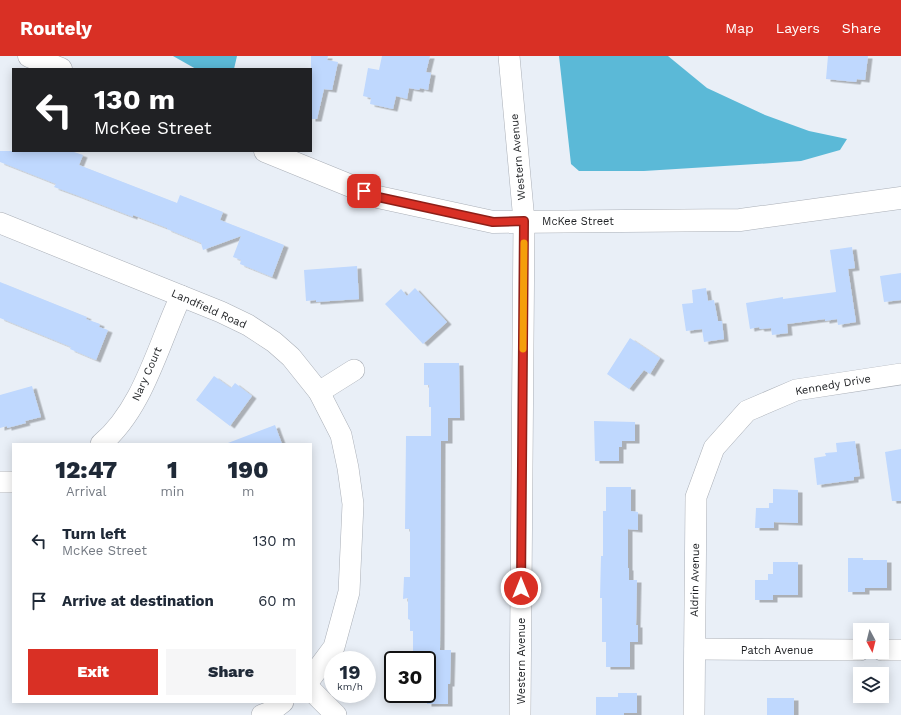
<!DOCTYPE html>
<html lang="en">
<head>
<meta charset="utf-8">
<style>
	:root { --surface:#fff; --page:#f6f6f7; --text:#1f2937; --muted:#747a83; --accent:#d93025 }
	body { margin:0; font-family:"Work Sans",sans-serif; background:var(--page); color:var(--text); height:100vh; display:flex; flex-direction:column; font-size:15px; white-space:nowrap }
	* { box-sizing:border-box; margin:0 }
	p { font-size:13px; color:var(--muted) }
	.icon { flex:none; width:22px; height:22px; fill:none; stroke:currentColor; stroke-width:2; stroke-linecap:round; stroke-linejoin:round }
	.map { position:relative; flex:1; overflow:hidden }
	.drawer { position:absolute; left:12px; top:387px; width:300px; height:260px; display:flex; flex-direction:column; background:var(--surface); border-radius:0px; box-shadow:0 2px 10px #0003 }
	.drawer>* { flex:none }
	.guide { position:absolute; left:12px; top:12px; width:300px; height:84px; border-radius:0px; box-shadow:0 2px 10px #0003; background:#202124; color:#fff; overflow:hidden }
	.needle { width:26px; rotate:173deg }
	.buttons { position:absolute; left:853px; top:567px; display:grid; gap:8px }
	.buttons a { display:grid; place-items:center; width:36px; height:36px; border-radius:0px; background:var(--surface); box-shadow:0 2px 10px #0003; font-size:20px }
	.speed { position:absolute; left:324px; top:595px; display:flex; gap:8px; font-size:20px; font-weight:700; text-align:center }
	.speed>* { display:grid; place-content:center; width:52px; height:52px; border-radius:50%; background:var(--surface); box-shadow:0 2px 10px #0003; line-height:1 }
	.speed small { font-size:10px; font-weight:400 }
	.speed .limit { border:2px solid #111; border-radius:6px; background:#fff; color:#111 }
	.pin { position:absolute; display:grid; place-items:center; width:34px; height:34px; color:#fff; margin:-17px; border-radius:8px; box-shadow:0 2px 6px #0006 }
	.me { position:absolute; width:44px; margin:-22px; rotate:0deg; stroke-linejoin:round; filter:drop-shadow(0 0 3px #0008) }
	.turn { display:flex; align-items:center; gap:14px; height:84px; padding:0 16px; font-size:18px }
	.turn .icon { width:52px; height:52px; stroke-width:2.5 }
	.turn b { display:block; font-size:28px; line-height:34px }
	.eta { display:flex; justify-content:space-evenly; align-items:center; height:68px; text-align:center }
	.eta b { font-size:24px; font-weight:800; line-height:28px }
	.cta { display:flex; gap:8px; margin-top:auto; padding:8px 16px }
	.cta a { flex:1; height:46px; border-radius:0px; background:var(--accent); color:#fff; font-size:16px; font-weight:800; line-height:46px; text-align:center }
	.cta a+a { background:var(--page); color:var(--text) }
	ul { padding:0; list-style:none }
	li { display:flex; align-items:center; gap:12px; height:60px; padding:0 16px }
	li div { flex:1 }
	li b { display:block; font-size:15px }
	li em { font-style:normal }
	header { display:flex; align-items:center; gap:24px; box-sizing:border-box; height:56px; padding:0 20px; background:var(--accent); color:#fff }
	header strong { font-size:19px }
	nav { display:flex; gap:22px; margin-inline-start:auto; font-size:14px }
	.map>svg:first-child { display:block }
	.water { fill:#5bb9d7 }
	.building { fill:#bfd8fe; filter:url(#shadow) }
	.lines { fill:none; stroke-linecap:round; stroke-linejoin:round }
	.street-casing { stroke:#aaafb7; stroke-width:22 }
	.secondary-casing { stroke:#aaafb7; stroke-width:23 }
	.street { stroke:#fff; stroke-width:21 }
	.secondary { stroke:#fff; stroke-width:22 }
	.route-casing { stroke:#8d1f18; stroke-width:10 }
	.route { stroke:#d93025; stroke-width:7 }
	.slow { stroke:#f59e0b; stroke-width:7 }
	.labels { text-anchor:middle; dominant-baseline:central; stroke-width:3; stroke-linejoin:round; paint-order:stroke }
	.street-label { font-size:11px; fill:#222427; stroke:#fff }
</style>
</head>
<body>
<header>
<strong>Routely</strong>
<nav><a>Map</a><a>Layers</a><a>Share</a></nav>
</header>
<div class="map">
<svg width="901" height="659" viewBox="0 0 901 659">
	<defs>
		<filter id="shadow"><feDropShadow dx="4.5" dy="2.5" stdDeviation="0" flood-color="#0004"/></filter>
	</defs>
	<rect width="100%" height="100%" fill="#e9eff7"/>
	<g class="water">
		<polygon points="173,0 237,0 234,13 196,13"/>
		<polygon points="559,0 668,0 707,32 765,59 809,75 847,83 840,94 801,105 773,107 644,115 579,115 571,108"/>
	</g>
	<g class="building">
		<polygon points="311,0 328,0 327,4 338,6 332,34 324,33 317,63 311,63"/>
		<polygon points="382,0 430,0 426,16 431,17 428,34 420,32 419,34 409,32 407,43 396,40 393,53 370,48 371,42 363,40 368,12 379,14"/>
		<polygon points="828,0 868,0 865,24 857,23 856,26 826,23"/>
		<polygon points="0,95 71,95 83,99 79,109 177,147 180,139 223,156 220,164 284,189 272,221 240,208 241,204 233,201 241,180 203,194 201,187 167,173 167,172 133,159 133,161 76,139 54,131 56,128 0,106"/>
		<polygon points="852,191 855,212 848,213 856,266 838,269 837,263 825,265 825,263 787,268 788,277 772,279 771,272 760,273 759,271 750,273 746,247 783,241 783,243 836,236 830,194"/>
		<polygon points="357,210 359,243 316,246 316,244 306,245 304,214"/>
		<polygon points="901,217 901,244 884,246 880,220"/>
		<polygon points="0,226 87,261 86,263 100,268 99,271 108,274 96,304 70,293 71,291 0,262"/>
		<polygon points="415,232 447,266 423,288 385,248 401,233 407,240"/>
		<polygon points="706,232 708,245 714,244 718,265 722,265 724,283 704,286 702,273 686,275 682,248 693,247 692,234"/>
		<polygon points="630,282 660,302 650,318 644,314 629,333 607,318"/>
		<polygon points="424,307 459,307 460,362 448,362 448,385 441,385 440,594 451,594 450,628 448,628 448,648 427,648 427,604 413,604 413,575 410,575 410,564 408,563 408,542 403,543 404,521 410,521 410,473 405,473 406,380 431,380 431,351 429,351 429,329 424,329"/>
		<polygon points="214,320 231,332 235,327 252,340 230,370 196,344"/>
		<polygon points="32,330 41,361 25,365 26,367 7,372 7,370 0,372 0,339"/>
		<polygon points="594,365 635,366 635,385 622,385 622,391 619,391 619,405 595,405"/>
		<polygon points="275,369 282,388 229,388 228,387"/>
		<polygon points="855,385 860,420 854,421 854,424 817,429 814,402 826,400 825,397 837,396 836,387"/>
		<polygon points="901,393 901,445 892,445 885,396"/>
		<polygon points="606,431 631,431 631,455 638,456 638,474 628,473 628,512 629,512 629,524 637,524 636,569 638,569 638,586 630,586 630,611 606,611 606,586 602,586 602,542 600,542 601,500 603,500 603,455 606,455"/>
		<polygon points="773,433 798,434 798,467 774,466 774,472 755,472 756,452 769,452 769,447 773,447"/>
		<polygon points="848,502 863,502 863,504 887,504 887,532 865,532 865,536 848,536"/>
		<polygon points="773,506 798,506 798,539 773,539 773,544 755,544 755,524 768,524 768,518 773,518"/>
		<polygon points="618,637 637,637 637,657 624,657 624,659 596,659 596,641 618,641"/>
		<rect x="767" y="642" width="27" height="17"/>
	</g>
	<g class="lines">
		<defs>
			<g id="street">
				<polyline points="509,0 524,165 520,659"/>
				<polyline points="0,167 221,256 248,269 274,286 291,301 319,336 341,379 348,412 353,448 349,536 334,591 311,622"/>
				<polyline points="319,336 354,314"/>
				<path d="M 101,388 C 143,353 158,289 181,240"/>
				<polyline points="0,426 13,426"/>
				<polyline points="695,593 860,594"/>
				<polyline points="882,594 901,594"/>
				<polyline points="311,634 336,659"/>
				<polyline points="262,659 270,656 283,646"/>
				<polyline points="694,659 696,441 714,392 747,355 796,334 901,318"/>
			</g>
			<g id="secondary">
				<polyline points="29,0 61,13"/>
				<polyline points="265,95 378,141 493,166 740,164 901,142"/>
			</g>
		</defs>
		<use href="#street" class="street-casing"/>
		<use href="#secondary" class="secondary-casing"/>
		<use href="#street" class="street"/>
		<use href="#secondary" class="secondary"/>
	</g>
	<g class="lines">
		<defs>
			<polyline id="route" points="364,135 378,141 493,166 524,165 521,532"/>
		</defs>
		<use href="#route" class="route-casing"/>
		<use href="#route" class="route"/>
		<polyline class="slow" points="523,293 524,187"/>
	</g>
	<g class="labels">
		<g class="street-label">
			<text transform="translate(518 101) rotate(-95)">Western Avenue</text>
			<text x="578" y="165">McKee Street</text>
			<text transform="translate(209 253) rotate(24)">Landfield Road</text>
			<text transform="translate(147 318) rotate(-66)">Nary Court</text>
			<text transform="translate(833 329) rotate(-10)">Kennedy Drive</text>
			<text transform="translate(695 524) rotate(-89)">Aldrin Avenue</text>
			<text x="777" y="594">Patch Avenue</text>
			<text transform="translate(521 605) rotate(-90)">Western Avenue</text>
		</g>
	</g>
</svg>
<div class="buttons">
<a><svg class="needle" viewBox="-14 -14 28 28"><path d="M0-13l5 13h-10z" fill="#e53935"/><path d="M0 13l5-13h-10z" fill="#747a83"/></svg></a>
<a><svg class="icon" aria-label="layers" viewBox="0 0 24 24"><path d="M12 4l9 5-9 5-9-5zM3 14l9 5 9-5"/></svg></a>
</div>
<div class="speed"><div>19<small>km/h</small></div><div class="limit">30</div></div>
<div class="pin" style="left:364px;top:135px;background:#d93025"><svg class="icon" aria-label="arrive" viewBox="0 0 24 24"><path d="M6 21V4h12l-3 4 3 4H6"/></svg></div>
<svg class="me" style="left:521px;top:532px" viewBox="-20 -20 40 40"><circle r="17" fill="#d93025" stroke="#fff" stroke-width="3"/><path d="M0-11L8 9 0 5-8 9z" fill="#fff"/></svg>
<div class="guide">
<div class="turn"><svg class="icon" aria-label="left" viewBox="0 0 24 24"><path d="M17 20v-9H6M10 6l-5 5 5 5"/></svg><div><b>130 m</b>McKee Street</div></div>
</div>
<section class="drawer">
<div class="eta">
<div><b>12:47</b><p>Arrival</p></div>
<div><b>1</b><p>min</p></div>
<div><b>190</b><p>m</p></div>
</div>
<ul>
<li><svg class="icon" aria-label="left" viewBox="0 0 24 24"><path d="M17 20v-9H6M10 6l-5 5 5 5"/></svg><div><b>Turn left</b><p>McKee Street</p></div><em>130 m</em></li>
<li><svg class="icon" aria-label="arrive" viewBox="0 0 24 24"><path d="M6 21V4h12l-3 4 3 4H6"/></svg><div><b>Arrive at destination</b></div><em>60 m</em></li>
</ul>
<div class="cta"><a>Exit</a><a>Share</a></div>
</section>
</div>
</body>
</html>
